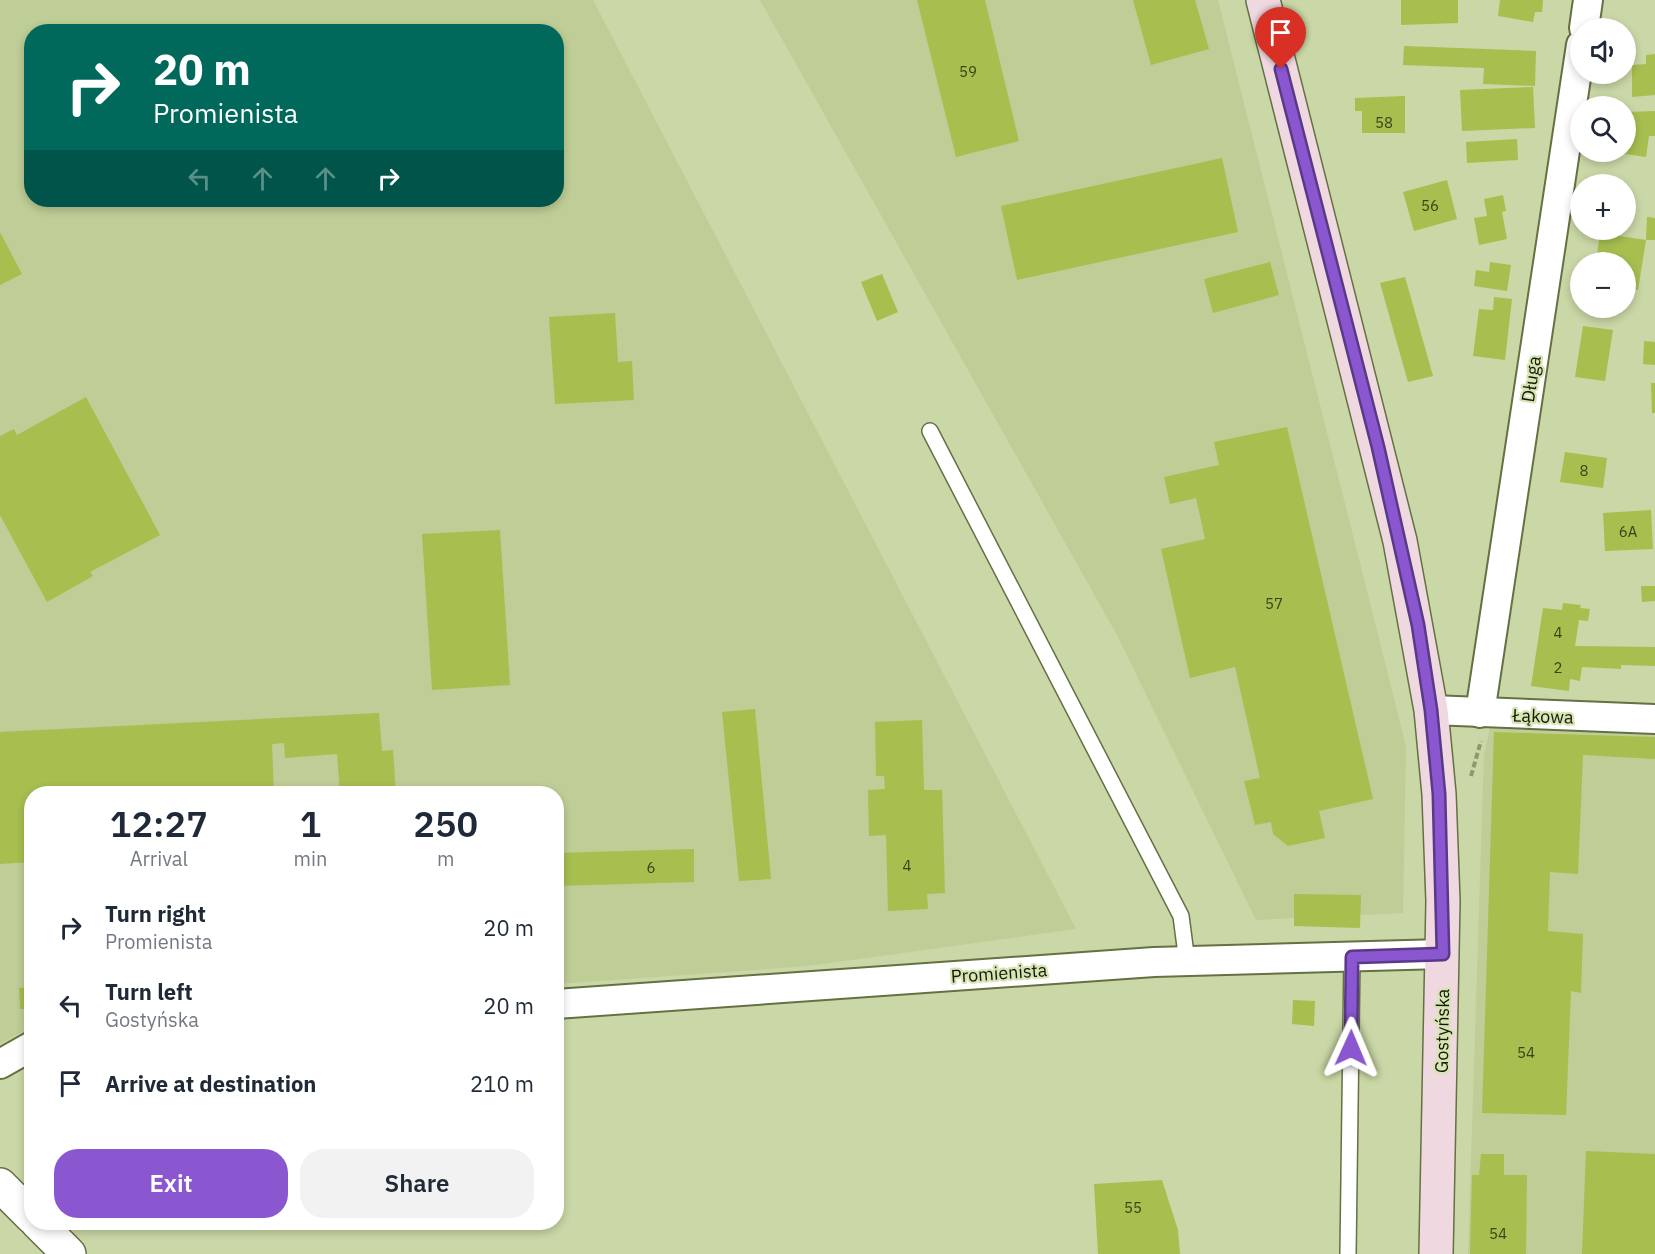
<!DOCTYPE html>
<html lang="en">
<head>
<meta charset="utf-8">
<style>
	:root { --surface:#fff; --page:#f2f2f3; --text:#1f2937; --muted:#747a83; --accent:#8b57d0 }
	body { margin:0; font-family:"IBM Plex Sans",sans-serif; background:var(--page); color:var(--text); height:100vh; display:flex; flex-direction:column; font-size:22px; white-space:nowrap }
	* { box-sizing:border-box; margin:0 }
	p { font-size:20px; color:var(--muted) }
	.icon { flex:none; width:33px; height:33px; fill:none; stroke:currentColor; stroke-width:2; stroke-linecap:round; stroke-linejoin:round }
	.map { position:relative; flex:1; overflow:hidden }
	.details { position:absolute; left:24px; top:786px; width:540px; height:444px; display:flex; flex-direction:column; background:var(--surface); border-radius:24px; box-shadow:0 3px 9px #0003 }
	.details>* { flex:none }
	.banner { position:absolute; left:24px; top:24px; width:540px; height:183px; border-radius:24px; box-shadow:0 3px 9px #0003; background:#00695c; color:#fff; overflow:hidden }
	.tools { position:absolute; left:1570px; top:18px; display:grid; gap:12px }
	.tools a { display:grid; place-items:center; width:66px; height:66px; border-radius:50%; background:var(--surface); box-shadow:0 3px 9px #0003; font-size:30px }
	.pin { position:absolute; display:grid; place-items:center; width:51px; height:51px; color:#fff; margin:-62px -26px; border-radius:50% 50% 50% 0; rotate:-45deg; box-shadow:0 0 6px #0007 }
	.pin .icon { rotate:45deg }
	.me { position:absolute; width:66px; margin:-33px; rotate:1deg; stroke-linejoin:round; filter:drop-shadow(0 0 4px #0008) }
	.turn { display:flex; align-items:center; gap:21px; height:126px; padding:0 30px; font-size:27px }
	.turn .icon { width:78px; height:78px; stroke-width:2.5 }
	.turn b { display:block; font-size:42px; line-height:51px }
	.lanes { display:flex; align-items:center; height:57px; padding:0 30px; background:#0003; justify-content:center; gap:30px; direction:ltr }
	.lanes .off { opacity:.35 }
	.eta { display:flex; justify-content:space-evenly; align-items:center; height:102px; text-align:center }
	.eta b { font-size:36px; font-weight:600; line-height:42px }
	.primary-button { display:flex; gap:12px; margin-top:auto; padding:12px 30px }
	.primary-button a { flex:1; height:69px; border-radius:24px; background:var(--accent); color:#fff; font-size:24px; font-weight:600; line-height:69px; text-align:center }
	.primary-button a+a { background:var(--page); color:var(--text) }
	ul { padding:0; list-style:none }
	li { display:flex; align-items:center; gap:18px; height:78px; padding:0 30px }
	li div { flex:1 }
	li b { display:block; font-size:22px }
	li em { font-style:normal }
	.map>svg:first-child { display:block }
	.built { fill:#bfcd96; fill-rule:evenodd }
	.building { fill:#a6bf4f }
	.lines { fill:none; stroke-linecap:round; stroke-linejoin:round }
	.service-casing { stroke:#657043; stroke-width:18 }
	.minor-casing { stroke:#657043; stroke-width:32 }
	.tertiary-casing { stroke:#657043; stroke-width:36 }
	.secondary-casing { stroke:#657043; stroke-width:36 }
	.path { stroke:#8e9871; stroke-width:4; stroke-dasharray:6 3; stroke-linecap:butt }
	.service { stroke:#fff; stroke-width:15 }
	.minor { stroke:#fff; stroke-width:28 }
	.tertiary { stroke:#fff; stroke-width:33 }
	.secondary { stroke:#f0d8e0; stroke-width:33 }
	.route-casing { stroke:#5a3987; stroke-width:15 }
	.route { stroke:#8b57d0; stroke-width:10 }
	.labels { text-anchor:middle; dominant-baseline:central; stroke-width:4.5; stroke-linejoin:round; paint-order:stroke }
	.number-label { font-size:15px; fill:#394319 }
	.street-label { font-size:18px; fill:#151a07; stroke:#d7e4b3 }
</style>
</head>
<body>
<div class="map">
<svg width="1655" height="1254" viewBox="0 0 1655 1254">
	<rect width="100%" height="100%" fill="#cad7a6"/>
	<g class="built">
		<path d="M 0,0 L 593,0 L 1076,929 L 808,966 L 557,984 L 556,794 L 32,794 L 31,1027 L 0,1044 ZM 32,32 L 556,32 L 556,200 L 32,200 Z"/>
		<polygon points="760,0 1218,0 1406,746 1403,913 1256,920 1117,635"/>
		<polygon points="1490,728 1655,732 1655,1254 1468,1254 1484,755"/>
	</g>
	<g class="building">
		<polygon points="917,0 985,0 1019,141 956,157"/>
		<polygon points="1133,0 1195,0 1209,49 1151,65"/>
		<polygon points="1401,0 1458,0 1458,23 1401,25"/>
		<polygon points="1500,0 1543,0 1542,12 1535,12 1533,22 1498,16"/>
		<polygon points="1404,46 1536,51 1535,86 1483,84 1484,68 1403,65"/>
		<polygon points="1655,54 1655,95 1632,97 1632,65 1646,64 1646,55"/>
		<polygon points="1533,87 1535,128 1462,131 1460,90"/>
		<polygon points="1405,96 1405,133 1362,133 1362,111 1355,111 1355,98"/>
		<polygon points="1655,111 1655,136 1649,136 1646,157 1618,153 1626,152 1626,112"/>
		<polygon points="1517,139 1518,160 1467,163 1466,142"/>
		<polygon points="1222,158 1238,232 1017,280 1001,206"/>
		<polygon points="1447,180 1457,219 1414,231 1403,192"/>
		<polygon points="1503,195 1506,211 1502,212 1507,239 1479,245 1474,218 1487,216 1484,199"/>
		<polygon points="1647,217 1655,218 1655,240 1646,240"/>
		<polygon points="0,232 22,274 0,285"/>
		<polygon points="1600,233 1646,240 1638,290 1626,288 1626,262 1596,262"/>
		<polygon points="1270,262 1279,295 1213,313 1204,279"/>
		<polygon points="1490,262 1511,265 1507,291 1474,286 1476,270 1489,272"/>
		<polygon points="882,274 898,312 877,321 861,282"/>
		<polygon points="1405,277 1433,376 1408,382 1380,283"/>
		<polygon points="1494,297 1512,299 1505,360 1473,356 1479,309 1493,310"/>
		<polygon points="615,313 618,362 632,361 634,400 555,404 549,317"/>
		<polygon points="1583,326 1613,330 1605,381 1575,377"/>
		<polygon points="1644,341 1655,342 1655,365 1643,364"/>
		<polygon points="1651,383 1655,383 1655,413 1652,413"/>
		<polygon points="86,397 160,535 90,572 93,576 47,602 0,515 0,436 14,429 17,435"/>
		<polygon points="1287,427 1373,799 1319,811 1325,838 1288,846 1273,834 1271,822 1255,825 1244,781 1260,778 1235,667 1190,678 1161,549 1205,539 1196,498 1170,504 1164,477 1219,465 1214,442"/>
		<polygon points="1565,452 1607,458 1603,488 1560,482"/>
		<polygon points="1651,510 1653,549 1605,551 1603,513"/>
		<polygon points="500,530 510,685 432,690 422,534"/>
		<polygon points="1641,586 1655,586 1655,601 1642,602"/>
		<polygon points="1563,603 1581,605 1580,608 1590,609 1588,621 1579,620 1575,646 1655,647 1655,666 1621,665 1621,669 1582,667 1580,681 1570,679 1569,691 1531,686 1543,608 1562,610"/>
		<polygon points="755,709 771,879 739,881 722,712"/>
		<polygon points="379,713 382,751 393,750 396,794 340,794 337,754 285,758 284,743 272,744 274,794 32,794 32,862 0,864 0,732"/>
		<polygon points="922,720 924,790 942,790 945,893 927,894 928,909 888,911 886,835 869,836 868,790 885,789 884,776 876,776 875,722"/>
		<polygon points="1494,732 1655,737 1655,759 1583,755 1578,874 1550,872 1548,931 1583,934 1581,993 1571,991 1566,1115 1482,1113"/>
		<polygon points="694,849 694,882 556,886 556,853"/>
		<polygon points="1294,894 1361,895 1360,928 1294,926"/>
		<polygon points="32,987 32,1009 20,1009 19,988"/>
		<polygon points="1293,1000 1315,1001 1314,1026 1292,1024"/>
		<polygon points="1586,1151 1655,1154 1655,1254 1582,1254"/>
		<polygon points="1481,1154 1504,1154 1504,1175 1527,1175 1526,1254 1470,1254 1472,1175 1479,1175"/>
		<polygon points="1162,1180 1178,1230 1180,1254 1098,1254 1094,1184"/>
	</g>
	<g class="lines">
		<defs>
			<g id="service">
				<polyline points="930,431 1181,916 1187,962"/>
				<polyline points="1348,1254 1352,957"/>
			</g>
			<g id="minor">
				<polyline points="1584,28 1588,0"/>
				<polyline points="1431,710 1655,719"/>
				<polyline points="1480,713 1581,45"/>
				<polyline points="556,1004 1154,962 1443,954"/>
				<polyline points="0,1064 32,1046"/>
			</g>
			<g id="tertiary">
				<polyline points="0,1185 32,1217"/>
				<polyline points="37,1222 69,1254"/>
			</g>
			<polyline id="secondary" points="1263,0 1400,541 1431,710 1439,794 1443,901 1436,1254"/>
		</defs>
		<use href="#service" class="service-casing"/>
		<use href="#minor" class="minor-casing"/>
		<use href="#tertiary" class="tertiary-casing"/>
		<use href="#secondary" class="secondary-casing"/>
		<polyline class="path" points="1471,776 1481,741"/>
		<use href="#service" class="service"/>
		<use href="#minor" class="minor"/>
		<use href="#tertiary" class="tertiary"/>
		<use href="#secondary" class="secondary"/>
	</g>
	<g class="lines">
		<defs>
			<polyline id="route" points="1281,69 1378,447 1418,625 1431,710 1439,794 1443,954 1352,957 1351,1048"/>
		</defs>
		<use href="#route" class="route-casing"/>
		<use href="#route" class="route"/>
	</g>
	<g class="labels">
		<g class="number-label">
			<text x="968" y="71">59</text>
			<text x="1384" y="122">58</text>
			<text x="1430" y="205">56</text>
			<text x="1584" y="470">8</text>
			<text x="1628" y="531">6A</text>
			<text x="1274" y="603">57</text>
			<text x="1558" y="632">4</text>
			<text x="1558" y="667">2</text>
			<text x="907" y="865">4</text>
			<text x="651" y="867">6</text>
			<text x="1526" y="1052">54</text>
			<text x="1133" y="1207">55</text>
			<text x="1498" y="1233">54</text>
		</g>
		<g class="street-label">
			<text transform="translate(1531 379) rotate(-81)">Długa</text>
			<text transform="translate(1543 716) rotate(2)">Łąkowa</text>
			<text transform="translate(999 973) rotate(-4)">Promienista</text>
			<text transform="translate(1442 1031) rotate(-89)">Gostyńska</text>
		</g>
	</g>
</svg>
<div class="tools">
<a><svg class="icon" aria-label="sound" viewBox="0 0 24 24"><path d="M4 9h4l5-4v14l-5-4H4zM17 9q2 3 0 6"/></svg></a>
<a><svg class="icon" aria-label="search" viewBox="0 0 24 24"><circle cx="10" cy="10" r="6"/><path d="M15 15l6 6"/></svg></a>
<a>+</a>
<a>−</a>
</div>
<div class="pin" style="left:1281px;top:69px;background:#d93025"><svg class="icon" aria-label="arrive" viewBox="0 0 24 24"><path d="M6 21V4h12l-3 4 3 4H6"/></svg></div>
<svg class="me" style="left:1351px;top:1048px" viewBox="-20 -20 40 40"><path d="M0-17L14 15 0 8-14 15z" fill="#8b57d0" stroke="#fff" stroke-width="4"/></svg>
<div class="banner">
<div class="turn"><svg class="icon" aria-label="right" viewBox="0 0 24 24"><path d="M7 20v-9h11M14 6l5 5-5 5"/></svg><div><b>20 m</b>Promienista</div></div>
<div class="lanes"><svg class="icon off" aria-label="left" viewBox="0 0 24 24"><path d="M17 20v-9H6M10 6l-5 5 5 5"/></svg><svg class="icon off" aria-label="ahead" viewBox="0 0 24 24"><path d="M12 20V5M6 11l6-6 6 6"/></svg><svg class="icon off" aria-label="ahead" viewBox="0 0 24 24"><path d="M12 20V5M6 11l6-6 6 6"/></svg><svg class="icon" aria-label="right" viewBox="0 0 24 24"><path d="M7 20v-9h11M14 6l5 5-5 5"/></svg></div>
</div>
<section class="details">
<div class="eta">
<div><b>12:27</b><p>Arrival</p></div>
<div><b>1</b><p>min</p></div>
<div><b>250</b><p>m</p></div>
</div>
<ul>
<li><svg class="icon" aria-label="right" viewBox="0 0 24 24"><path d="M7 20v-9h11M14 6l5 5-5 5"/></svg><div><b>Turn right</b><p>Promienista</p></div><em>20 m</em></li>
<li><svg class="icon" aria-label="left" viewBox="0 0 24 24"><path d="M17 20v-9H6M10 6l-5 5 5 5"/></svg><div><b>Turn left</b><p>Gostyńska</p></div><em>20 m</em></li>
<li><svg class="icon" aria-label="arrive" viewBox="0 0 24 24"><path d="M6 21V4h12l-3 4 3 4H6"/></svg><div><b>Arrive at destination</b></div><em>210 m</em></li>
</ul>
<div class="primary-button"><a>Exit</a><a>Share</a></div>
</section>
</div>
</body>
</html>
